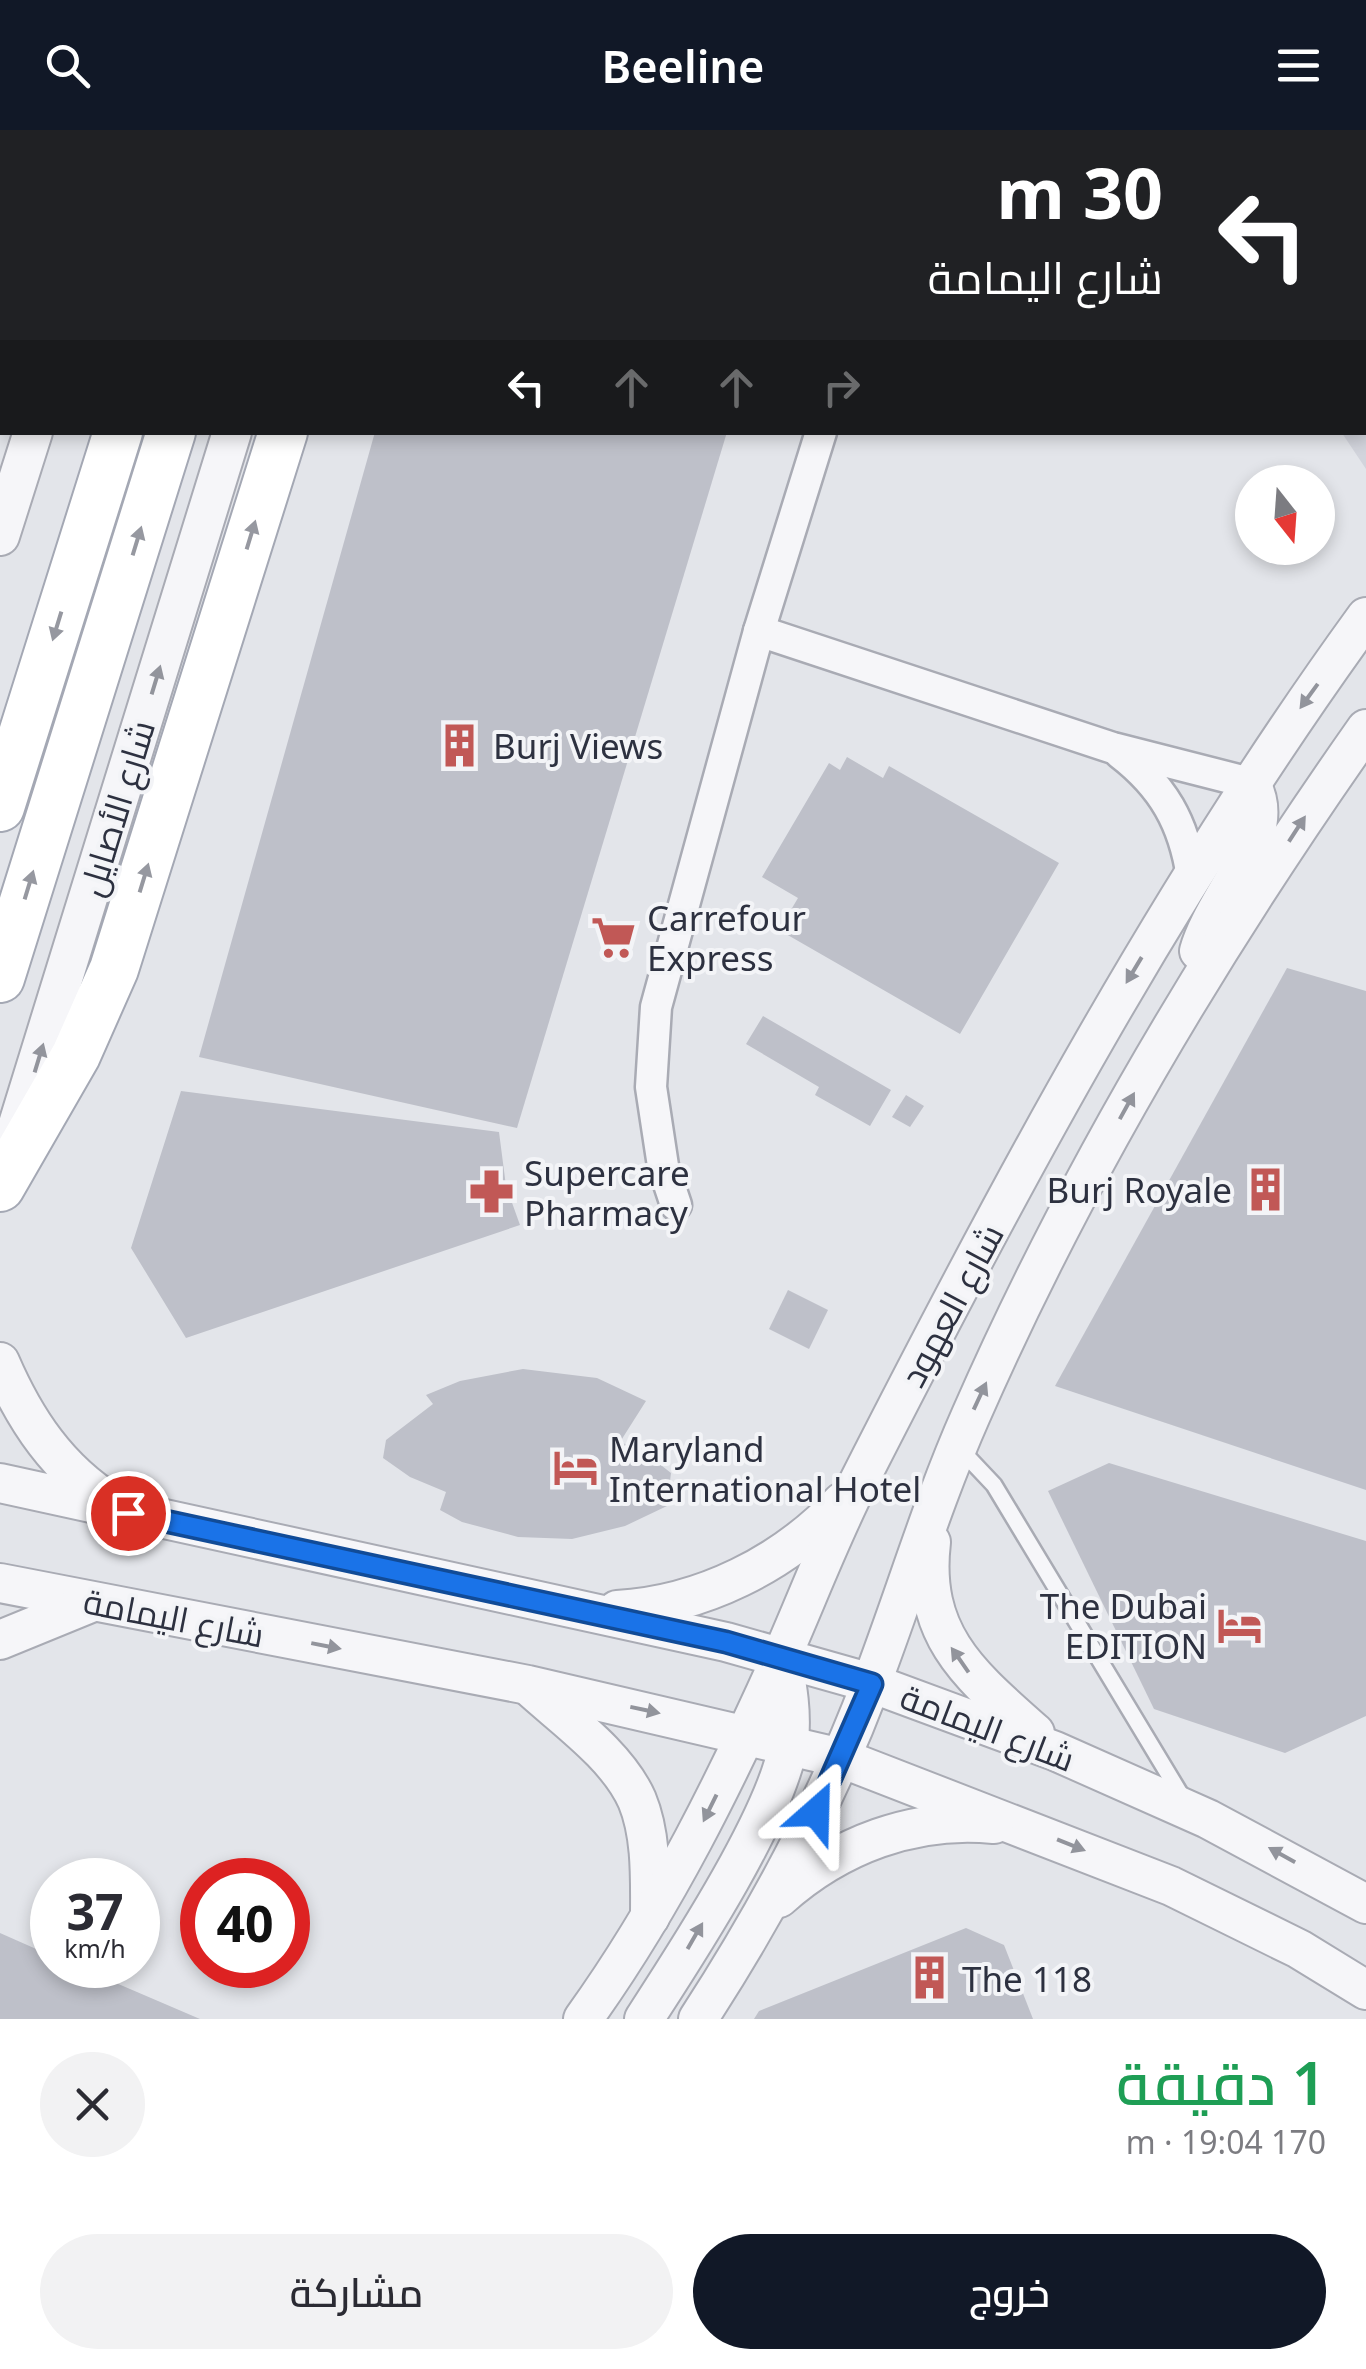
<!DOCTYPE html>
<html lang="ar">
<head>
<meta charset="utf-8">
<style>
	:root { --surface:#fff; --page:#f2f2f3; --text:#2b2b33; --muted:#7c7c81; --accent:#111827 }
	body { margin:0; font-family:"Noto Sans",Cairo,sans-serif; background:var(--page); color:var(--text); direction:rtl; height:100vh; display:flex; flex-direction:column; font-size:38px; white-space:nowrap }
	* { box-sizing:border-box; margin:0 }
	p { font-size:32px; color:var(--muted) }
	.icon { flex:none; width:55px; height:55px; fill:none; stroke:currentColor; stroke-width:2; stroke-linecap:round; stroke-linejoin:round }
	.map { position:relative; height:1889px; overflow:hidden; direction:ltr }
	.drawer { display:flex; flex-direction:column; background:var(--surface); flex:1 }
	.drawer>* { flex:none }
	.banner { position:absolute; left:0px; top:0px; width:1368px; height:305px; box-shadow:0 5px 15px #0003; direction:rtl; background:#202124; color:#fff; overflow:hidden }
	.needle { width:65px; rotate:163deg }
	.controls { position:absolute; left:1235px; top:335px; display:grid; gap:20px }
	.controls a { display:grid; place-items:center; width:100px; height:100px; border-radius:50%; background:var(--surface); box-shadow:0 5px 15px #0003; font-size:50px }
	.speed { position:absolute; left:30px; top:1728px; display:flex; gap:20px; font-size:50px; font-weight:700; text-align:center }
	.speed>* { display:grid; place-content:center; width:130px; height:130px; border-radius:50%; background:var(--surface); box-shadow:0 5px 15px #0003; line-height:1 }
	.speed small { font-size:25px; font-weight:400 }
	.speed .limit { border:15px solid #d22; background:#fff; color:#111 }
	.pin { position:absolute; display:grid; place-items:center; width:85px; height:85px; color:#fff; margin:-42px; border:5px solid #fff; border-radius:50%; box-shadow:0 2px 10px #0007 }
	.me { position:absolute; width:110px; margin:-55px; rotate:25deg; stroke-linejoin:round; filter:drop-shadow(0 0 8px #0008) }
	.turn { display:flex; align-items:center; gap:35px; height:210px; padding:0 40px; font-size:45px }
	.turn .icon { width:130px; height:130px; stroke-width:2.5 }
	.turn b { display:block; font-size:70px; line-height:85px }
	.lanes { display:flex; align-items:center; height:95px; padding:0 40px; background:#0003; justify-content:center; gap:50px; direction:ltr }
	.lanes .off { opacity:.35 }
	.round { display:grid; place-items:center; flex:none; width:105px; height:105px; border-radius:52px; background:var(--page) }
	.head { display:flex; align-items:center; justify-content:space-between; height:170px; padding:0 40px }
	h1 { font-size:60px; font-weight:600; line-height:75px; color:#1e9e55 }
	.action { display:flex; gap:20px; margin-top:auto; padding:20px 40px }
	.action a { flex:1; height:115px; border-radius:60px; background:var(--accent); color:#fff; font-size:40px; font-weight:600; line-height:115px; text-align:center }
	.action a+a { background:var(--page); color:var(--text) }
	header { display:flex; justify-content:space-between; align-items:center; height:130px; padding:0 40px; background:var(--accent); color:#fff; font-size:45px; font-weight:600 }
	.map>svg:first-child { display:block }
	.built { fill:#d2d4dc }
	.building { fill:#bec0c9 }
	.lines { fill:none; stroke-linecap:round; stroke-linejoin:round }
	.service-casing { stroke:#a9abb4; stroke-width:20 }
	.minor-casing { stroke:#a9abb4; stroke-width:35 }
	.tertiary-casing { stroke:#a9abb4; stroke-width:42 }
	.primary-casing { stroke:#a4a8b4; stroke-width:52 }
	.service { stroke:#f6f6f9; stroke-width:15 }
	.minor { stroke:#f6f6f9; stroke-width:30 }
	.tertiary { stroke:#f6f6f9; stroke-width:38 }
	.primary { stroke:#fff; stroke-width:48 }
	.oneway { fill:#9698a0 }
	.oneway2 { fill:#92949c }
	.route-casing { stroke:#114b97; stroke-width:25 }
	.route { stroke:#1a73e8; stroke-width:18 }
	.labels { text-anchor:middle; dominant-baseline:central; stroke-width:8; stroke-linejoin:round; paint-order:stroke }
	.poi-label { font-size:35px; fill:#2d3140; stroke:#f3f4f7; text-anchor:start }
	.street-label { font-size:35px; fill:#2d3140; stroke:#f3f4f7 }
</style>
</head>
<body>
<header><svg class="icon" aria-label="menu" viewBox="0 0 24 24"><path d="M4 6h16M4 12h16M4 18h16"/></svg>Beeline<svg class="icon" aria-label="search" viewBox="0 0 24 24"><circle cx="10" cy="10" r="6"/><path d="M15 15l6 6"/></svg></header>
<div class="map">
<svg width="1366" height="1889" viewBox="0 0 1366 1889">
	<rect width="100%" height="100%" fill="#e3e5ea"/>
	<polygon class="built" points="1148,0 1366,0 1366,339 1342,303 1365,302 1365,2"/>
	<g class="building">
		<polygon points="375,302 727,302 517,998 199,927"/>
		<polygon points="847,627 883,648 889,636 1059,733 960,904 779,800 798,768 762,747 829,633 840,640"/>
		<polygon points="1287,838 1366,861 1366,1360 1055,1256"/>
		<polygon points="763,886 891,960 870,996 815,965 819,957 746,914"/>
		<polygon points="181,961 499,1002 506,1056 520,1095 186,1208 131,1118"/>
		<polygon points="906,965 924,976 910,997 892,987"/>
		<polygon points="788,1160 828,1180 809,1219 769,1199"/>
		<polygon points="523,1239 597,1248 646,1271 620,1312 643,1321 671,1343 667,1376 625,1396 572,1409 518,1407 462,1392 440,1380 446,1362 410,1347 383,1328 386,1310 433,1274 426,1265 460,1251"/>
		<polygon points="1109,1333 1366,1411 1366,1586 1285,1623 1154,1579 1048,1361"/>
		<polygon points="966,1798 1004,1815 1033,1889 754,1889 759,1881"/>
		<polygon points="0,1803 52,1826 52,1835 74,1835 200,1889 0,1889"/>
	</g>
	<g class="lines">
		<defs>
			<g id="service">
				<polyline points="0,151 2,147"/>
				<polyline points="960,1319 994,1355 1184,1670"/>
			</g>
			<g id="minor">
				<polyline points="914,2 915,0"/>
				<polyline points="759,501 1113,618 1250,653"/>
				<path d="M 1120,623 C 1163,656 1184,693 1192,747"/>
				<polyline points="676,1075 663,1036 651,957 656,877 759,501 821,302"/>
			</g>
			<g id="tertiary">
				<polyline points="64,2 65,0"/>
				<polyline points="127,2 128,0"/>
				<polyline points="0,221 2,212"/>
				<polyline points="0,406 33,302"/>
				<path d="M 1199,821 C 1214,767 1282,703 1250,653"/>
				<polyline points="15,1004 232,302"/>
				<path d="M 0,1232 C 25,1290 58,1340 113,1374"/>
				<polyline points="0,1353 726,1512 871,1553 1055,1621 1208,1689 1366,1774"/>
				<path d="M 931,1412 C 920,1506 971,1546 1035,1603"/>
				<polyline points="0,1453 528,1555 841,1628 1171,1756 1299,1819 1366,1860"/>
				<path d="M 617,1480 C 702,1475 784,1434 842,1372"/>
				<polyline points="0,1510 93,1472"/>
				<path d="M 530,1557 C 565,1589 617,1625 637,1670 C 652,1706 650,1750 650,1787"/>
				<path d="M 779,1768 C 838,1715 914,1686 994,1694"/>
				<path d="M 583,1889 C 665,1775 727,1649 784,1521 C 809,1464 831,1406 859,1351 C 1011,1052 1169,758 1366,487"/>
				<path d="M 644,1889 C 685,1826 780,1681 789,1610 C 792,1581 787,1555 782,1527"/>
				<path d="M 698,1889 C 767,1783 826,1673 871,1554 C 905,1465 932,1373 971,1285 C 1077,1043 1214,815 1366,599"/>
			</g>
			<g id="primary">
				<polyline points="212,2 213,0"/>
				<polyline points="266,2 267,0"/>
				<polyline points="323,2 323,0"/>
				<polyline points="377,2 378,0"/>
				<polyline points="0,677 118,302"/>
				<polyline points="0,848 171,302"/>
				<polyline points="0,1057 76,925 114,839 283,302"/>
			</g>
		</defs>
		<use href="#service" class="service-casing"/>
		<use href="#minor" class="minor-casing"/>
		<use href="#tertiary" class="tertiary-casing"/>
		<use href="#primary" class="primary-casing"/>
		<use href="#service" class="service"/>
		<use href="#minor" class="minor"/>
		<use href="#tertiary" class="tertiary"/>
		<use href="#primary" class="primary"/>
	</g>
	<defs><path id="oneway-solid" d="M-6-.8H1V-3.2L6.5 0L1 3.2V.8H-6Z" transform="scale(2.5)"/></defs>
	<g class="oneway">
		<use href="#oneway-solid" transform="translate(251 405) rotate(-73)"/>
		<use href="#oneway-solid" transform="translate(137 411) rotate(-73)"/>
		<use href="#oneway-solid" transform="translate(57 496) rotate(107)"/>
		<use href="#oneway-solid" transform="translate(144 748) rotate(-73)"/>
		<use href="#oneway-solid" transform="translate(29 755) rotate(-73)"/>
	</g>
	<g class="oneway2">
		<use href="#oneway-solid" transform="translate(156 550) rotate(-73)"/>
		<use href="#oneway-solid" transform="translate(1309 566) rotate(126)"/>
		<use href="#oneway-solid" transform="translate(1297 699) rotate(-57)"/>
		<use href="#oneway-solid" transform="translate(1134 840) rotate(121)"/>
		<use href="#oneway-solid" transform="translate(39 928) rotate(-73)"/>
		<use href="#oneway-solid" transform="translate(1127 976) rotate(-61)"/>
		<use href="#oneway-solid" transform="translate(980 1266) rotate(-65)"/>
		<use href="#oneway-solid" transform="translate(326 1516) rotate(11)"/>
		<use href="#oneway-solid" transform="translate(960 1530) rotate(-125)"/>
		<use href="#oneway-solid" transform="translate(645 1580) rotate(12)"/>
		<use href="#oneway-solid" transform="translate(710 1678) rotate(116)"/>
		<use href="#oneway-solid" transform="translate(1071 1715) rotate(22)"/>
		<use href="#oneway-solid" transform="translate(1282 1725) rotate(-151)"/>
		<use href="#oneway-solid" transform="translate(695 1806) rotate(-60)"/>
	</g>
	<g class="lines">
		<defs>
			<polyline id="route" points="128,1383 726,1512 872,1554 816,1682"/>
		</defs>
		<use href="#route" class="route-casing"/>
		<use href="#route" class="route"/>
	</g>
	<defs>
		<symbol id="building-bare" viewBox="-9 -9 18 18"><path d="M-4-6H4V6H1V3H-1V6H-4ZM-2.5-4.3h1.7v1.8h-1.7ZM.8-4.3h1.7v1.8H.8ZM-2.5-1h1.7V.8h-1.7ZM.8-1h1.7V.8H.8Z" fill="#c15856" stroke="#f3f4f7" stroke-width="2.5" paint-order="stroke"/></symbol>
		<symbol id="supermarket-bare" viewBox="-9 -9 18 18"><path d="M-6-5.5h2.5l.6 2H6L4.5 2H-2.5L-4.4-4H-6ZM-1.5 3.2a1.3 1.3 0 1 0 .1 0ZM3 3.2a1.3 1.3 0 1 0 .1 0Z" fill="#c15856" stroke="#f3f4f7" stroke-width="2.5" paint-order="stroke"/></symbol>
		<symbol id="pharmacy-bare" viewBox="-9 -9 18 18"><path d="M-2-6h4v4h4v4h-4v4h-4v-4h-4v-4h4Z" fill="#c15856" stroke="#f3f4f7" stroke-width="2.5" paint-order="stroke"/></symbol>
		<symbol id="hotel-bare" viewBox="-9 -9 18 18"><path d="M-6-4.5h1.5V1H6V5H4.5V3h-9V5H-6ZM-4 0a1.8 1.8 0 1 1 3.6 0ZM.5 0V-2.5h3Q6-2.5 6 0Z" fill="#c15856" stroke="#f3f4f7" stroke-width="2.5" paint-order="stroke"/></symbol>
	</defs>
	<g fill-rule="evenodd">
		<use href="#building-bare" x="428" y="584" width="63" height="63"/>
		<use href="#supermarket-bare" x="582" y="776" width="63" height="63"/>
		<use href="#building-bare" x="1234" y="1028" width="63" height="63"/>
		<use href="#pharmacy-bare" x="460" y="1030" width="63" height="63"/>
		<use href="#hotel-bare" x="544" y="1306" width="63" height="63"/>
		<use href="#hotel-bare" x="1208" y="1464" width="63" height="63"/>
		<use href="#building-bare" x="898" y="1816" width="63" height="63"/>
	</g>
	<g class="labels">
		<g class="poi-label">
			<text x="493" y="615">Burj Views</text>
			<text x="647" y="787">Carrefour<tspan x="647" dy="40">Express</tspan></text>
			<text x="524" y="1042">Supercare<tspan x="524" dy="40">Pharmacy</tspan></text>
			<text x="1232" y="1059" text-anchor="end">Burj Royale</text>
			<text x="609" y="1318">Maryland<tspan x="609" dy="40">International Hotel</tspan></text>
			<text x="1207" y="1475" text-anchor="end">The Dubai<tspan x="1207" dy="40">EDITION</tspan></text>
			<text x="962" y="1848">The 118</text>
		</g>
		<g class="street-label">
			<text transform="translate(116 678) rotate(-73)">شارع الأصايل</text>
			<text transform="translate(951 1175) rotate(-62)">شارع العهود</text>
			<text transform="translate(174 1487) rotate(11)">شارع اليمامة</text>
			<text transform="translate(988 1597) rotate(21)">شارع اليمامة</text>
		</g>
	</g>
</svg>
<div class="controls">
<a><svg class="needle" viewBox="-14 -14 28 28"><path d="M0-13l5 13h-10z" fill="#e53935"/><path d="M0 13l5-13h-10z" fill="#7c7c81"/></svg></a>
</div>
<div class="speed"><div>37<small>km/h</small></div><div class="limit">40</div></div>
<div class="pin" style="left:128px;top:1383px;background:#d93025"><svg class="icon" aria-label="arrive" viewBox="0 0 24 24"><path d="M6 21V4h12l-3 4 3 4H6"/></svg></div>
<svg class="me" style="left:816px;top:1682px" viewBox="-20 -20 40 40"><path d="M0-17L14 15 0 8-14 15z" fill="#1a73e8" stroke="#fff" stroke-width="4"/></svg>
<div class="banner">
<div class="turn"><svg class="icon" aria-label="left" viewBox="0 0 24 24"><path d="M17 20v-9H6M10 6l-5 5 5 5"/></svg><div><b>30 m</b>شارع اليمامة</div></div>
<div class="lanes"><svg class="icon" aria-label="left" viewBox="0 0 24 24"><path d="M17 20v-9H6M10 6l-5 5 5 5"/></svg><svg class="icon off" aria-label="ahead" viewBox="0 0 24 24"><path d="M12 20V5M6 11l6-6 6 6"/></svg><svg class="icon off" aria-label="ahead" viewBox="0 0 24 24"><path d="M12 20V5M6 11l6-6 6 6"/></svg><svg class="icon off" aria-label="right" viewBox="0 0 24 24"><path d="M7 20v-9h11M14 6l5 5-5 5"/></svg></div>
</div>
</div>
<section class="drawer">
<div class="head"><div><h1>1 دقيقة</h1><p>170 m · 19:04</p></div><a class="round"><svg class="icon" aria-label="close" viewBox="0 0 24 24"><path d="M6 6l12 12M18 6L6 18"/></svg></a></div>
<div class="action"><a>خروج</a><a>مشاركة</a></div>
</section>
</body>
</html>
